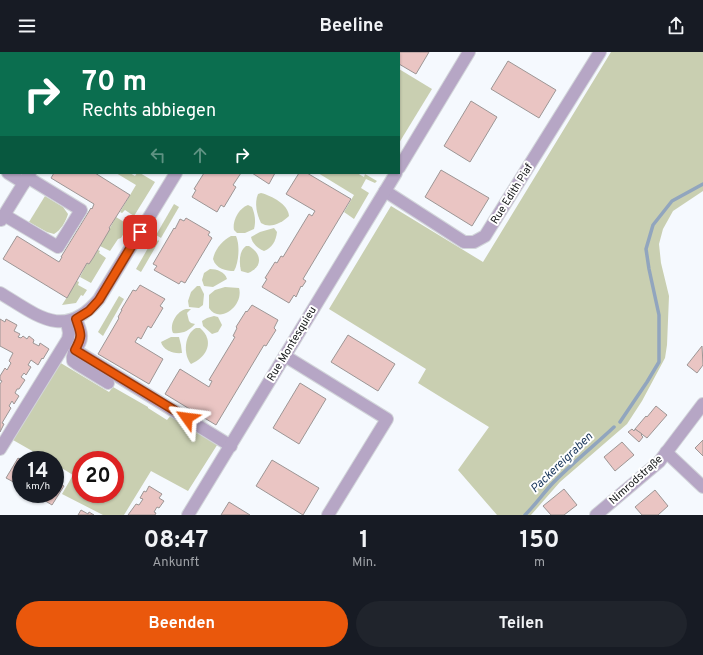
<!DOCTYPE html>
<html lang="de">
<head>
<meta charset="utf-8">
<style>
	:root { --surface:#171b24; --page:#20242c; --text:#f1f3f6; --muted:#9ea1a6; --accent:#ea580c }
	body { margin:0; font-family:Overpass,sans-serif; background:var(--page); color:var(--text); height:100vh; display:flex; flex-direction:column; font-size:15px; white-space:nowrap }
	* { box-sizing:border-box; margin:0 }
	p { font-size:13px; color:var(--muted) }
	.icon { flex:none; width:22px; height:22px; fill:none; stroke:currentColor; stroke-width:2; stroke-linecap:round; stroke-linejoin:round }
	.map { position:relative; height:463px; overflow:hidden }
	.drawer { display:flex; flex-direction:column; background:var(--surface); flex:1 }
	.drawer>* { flex:none }
	.guide { position:absolute; left:0px; top:0px; width:400px; height:122px; box-shadow:0 1px 3px #0004; background:#0b6e4f; color:#fff; overflow:hidden }
	.speed { position:absolute; left:12px; top:399px; display:flex; gap:8px; font-size:20px; font-weight:700; text-align:center }
	.speed>* { display:grid; place-content:center; width:52px; height:52px; border-radius:50%; background:var(--surface); box-shadow:0 1px 3px #0004; line-height:1 }
	.speed small { font-size:10px; font-weight:400 }
	.speed .limit { border:6px solid #d22; background:#fff; color:#111 }
	.pin { position:absolute; display:grid; place-items:center; width:34px; height:34px; color:#fff; margin:-17px; border-radius:8px; box-shadow:0 2px 6px #0006 }
	.me { position:absolute; width:44px; margin:-22px; rotate:301deg; stroke-linejoin:round; filter:drop-shadow(0 0 3px #0008) }
	.turn { display:flex; align-items:center; gap:14px; height:84px; padding:0 16px; font-size:18px }
	.turn .icon { width:52px; height:52px; stroke-width:2.5 }
	.turn b { display:block; font-size:28px; line-height:34px }
	.lanes { display:flex; align-items:center; height:38px; padding:0 16px; background:#0003; justify-content:center; gap:20px; direction:ltr }
	.lanes .off { opacity:.35 }
	.eta { display:flex; justify-content:space-evenly; align-items:center; height:68px; text-align:center }
	.eta b { font-size:24px; font-weight:700; line-height:28px }
	.action { display:flex; gap:8px; margin-top:auto; padding:8px 16px }
	.action a { flex:1; height:46px; border-radius:24px; background:var(--accent); color:#fff; font-size:16px; font-weight:700; line-height:46px; text-align:center }
	.action a+a { background:var(--page); color:var(--text) }
	header { display:flex; justify-content:space-between; align-items:center; height:52px; padding:0 16px; background:var(--surface); font-size:18px; font-weight:700 }
	.map>svg:first-child { display:block }
	.green { fill:#c9cfb1; fill-rule:evenodd }
	.lines { fill:none; stroke-linecap:round; stroke-linejoin:round }
	.stream { stroke:#91a5be; stroke-width:3.5 }
	.building { fill:#eac5c3; stroke:#9d9695 }
	.minor-casing { stroke:#d2d5da; stroke-width:14 }
	.minor { stroke:#b6a6c5; stroke-width:12 }
	.route-casing { stroke:#983908; stroke-width:10 }
	.route { stroke:#ea580c; stroke-width:7 }
	.labels { text-anchor:middle; dominant-baseline:central; stroke-width:4; stroke-linejoin:round; paint-order:stroke }
	.street-label { font-size:11px; fill:#181a1c; stroke:#fff }
	.water-label { font-size:12px; font-style:italic; fill:#1b385c; stroke:#fff }
</style>
</head>
<body>
<header><svg class="icon" aria-label="menu" viewBox="0 0 24 24"><path d="M4 6h16M4 12h16M4 18h16"/></svg>Beeline<svg class="icon" aria-label="share" viewBox="0 0 24 24"><path d="M12 15V3M7 8l5-5 5 5M5 13v7h14v-7"/></svg></header>
<div class="map">
<svg width="703" height="463" viewBox="0 0 703 463">
	<rect width="100%" height="100%" fill="#f5f9fe"/>
	<g class="green">
		<polygon points="611,0 703,0 703,139 673,159 663,177 659,192 661,211 669,244 667,293 665,306 642,349 627,372 560,430 531,463 497,463 458,418 489,375 418,331 426,317 329,257 391,154 483,210"/>
		<polygon points="399,17 432,37 399,91"/>
		<polygon points="116,121 130,121 135,124 137,121 140,121 155,130 134,164 125,158 122,161 120,160 136,133"/>
		<polygon points="318,121 357,121 364,125 365,122 377,129 375,131 366,127 361,136 369,141 354,167 344,160 354,143"/>
		<path d="M 261,141 C 272,144 288,152 289,164 C 282,171 270,177 261,171 C 257,163 254,151 258,142 Z"/>
		<path d="M 45,144 L 63,155 L 68,162 C 66,169 61,178 54,182 L 47,180 L 29,170 Z"/>
		<polygon points="174,152 179,155 161,186 156,183"/>
		<path d="M 248,153 L 252,155 C 255,162 256,170 254,177 L 245,181 L 237,181 L 234,178 C 232,169 239,156 248,153 Z"/>
		<polygon points="116,165 129,173 121,186 118,187 110,199 100,194"/>
		<path d="M 274,176 L 277,180 C 276,189 272,196 264,199 C 258,197 252,191 251,185 L 260,180 Z"/>
		<path d="M 231,184 L 236,184 C 240,193 239,210 234,219 C 226,219 216,217 213,207 C 215,197 222,189 231,184 Z"/>
		<polygon points="158,188 159,189 141,220 136,217 152,189 156,191"/>
		<path d="M 246,194 L 249,194 C 262,202 263,215 248,221 L 241,219 C 239,210 239,199 246,194 Z"/>
		<polygon points="98,198 100,199 99,201 106,206 91,231 80,225 87,211 89,212"/>
		<path d="M 210,217 C 217,217 225,220 227,227 L 213,235 L 204,234 L 202,228 L 204,221 Z"/>
		<polygon points="77,229 79,230 78,233 87,238 83,244 81,243 76,251 62,253"/>
		<polygon points="197,234 200,234 204,242 203,253 199,256 189,255 188,249 191,240"/>
		<path d="M 225,235 L 239,236 C 244,253 220,273 209,256 L 209,243 L 215,238 Z"/>
		<polygon points="119,244 124,247 103,284 98,280"/>
		<path d="M 186,257 L 191,257 L 187,261 L 189,269 L 191,271 L 195,272 C 189,279 182,282 173,281 C 169,272 177,259 186,257 Z"/>
		<polygon points="214,264 218,265 222,273 218,280 212,282 203,274 202,269 207,266"/>
		<path d="M 196,276 L 200,276 C 215,289 207,305 191,312 C 183,303 184,282 196,276 Z"/>
		<path d="M 171,285 L 179,285 L 181,293 L 182,301 C 173,302 163,298 161,290 Z"/>
		<path d="M 59,310 L 109,340 L 113,335 L 148,355 L 148,356 L 167,368 L 173,361 L 219,390 L 188,439 L 151,419 L 124,463 L 103,463 L 62,442 L 73,423 L 55,412 L 55,408 L 48,408 L 13,388 ZM 81,408 L 115,408 L 115,442 L 81,442 Z"/>
	</g>
	<g class="lines">
		<g class="stream">
			<polyline points="620,370 647,330 659,310 659,263 649,217 646,197 653,173 672,149 703,132"/>
			<path d="M 525,463 C 534,454 542,443 551,433 C 571,412 594,394 614,375"/>
		</g>
	</g>
	<g class="building">
		<polygon points="393,0 429,0 416,22 399,12 399,1 393,1"/>
		<polygon points="508,9 556,38 539,66 491,37"/>
		<polygon points="471,49 497,65 470,110 444,94"/>
		<polygon points="441,118 489,146 472,174 425,145"/>
		<polygon points="54,121 95,121 130,143 109,176 110,177 93,206 89,212 87,211 67,246 3,207 17,184 59,210 62,205 61,205 91,156 92,157 94,152 51,126"/>
		<polygon points="204,121 241,121 233,133 236,135 224,155 221,153 217,160 192,145 196,138 194,137"/>
		<polygon points="252,121 275,121 269,132"/>
		<polygon points="299,121 307,121 351,147 303,227 306,229 302,235 301,234 296,245 294,243 289,251 262,235 267,227 265,226 275,210 277,211 281,204 283,205 309,162 312,164 315,159 286,142"/>
		<polygon points="186,166 210,180 208,183 212,186 185,231 181,229 179,232 154,218 157,214 153,212 174,176 175,177 180,167 184,169"/>
		<polygon points="140,233 165,247 160,254 163,256 151,276 148,274 141,287 138,285 135,290 163,307 149,332 98,302 119,266 118,265 122,258 121,258 133,238 136,239"/>
		<polygon points="252,253 278,268 274,276 276,278 266,294 264,293 216,373 165,342 180,317 209,335 212,329 209,328 235,285 233,284 237,276 236,275 246,259 247,260"/>
		<polygon points="0,267 5,270 6,267 17,273 14,279 20,282 18,285 21,286 23,284 27,287 29,284 34,288 33,291 39,294 40,291 49,297 43,307 42,306 38,313 31,308 28,313 31,315 26,323 24,321 21,325 25,328 19,337 17,337 15,341 19,344 14,352 12,349 9,354 11,356 2,371 4,372 0,380 0,332 2,329 0,328 0,324 5,316 7,318 11,311 9,309 13,301 0,294"/>
		<polygon points="348,283 395,312 378,339 331,310"/>
		<polygon points="702,294 703,313 697,321 687,313"/>
		<polygon points="300,331 326,347 299,392 273,376"/>
		<polygon points="656,354 667,363 647,386 635,377 646,364 647,365"/>
		<polygon points="632,377 634,379 635,377 642,382 641,383 643,385 639,390 628,380"/>
		<polygon points="703,388 703,404 695,396"/>
		<polygon points="622,390 634,403 615,419 604,405"/>
		<polygon points="18,406 21,408 21,434 6,426"/>
		<polygon points="272,408 319,436 303,463 256,434"/>
		<polygon points="55,428 64,434 52,453 34,442 55,442"/>
		<polygon points="149,434 162,442 159,446 164,449 159,456 157,455 154,460 156,461 155,463 128,463 136,452 139,453 143,447 140,446 144,439 146,440"/>
		<polygon points="564,437 577,453 564,463 551,463 543,454"/>
		<polygon points="655,438 668,454 658,463 642,463 635,455"/>
		<polygon points="229,450 250,463 221,463"/>
		<polygon points="81,458 88,462 89,460 94,463 78,463"/>
	</g>
	<g class="lines">
		<defs>
			<g id="minor">
				<polyline points="76,0 78,1"/>
				<polyline points="249,1 250,0"/>
				<polyline points="399,116 469,0"/>
				<polyline points="8,121 24,131"/>
				<polyline points="385,139 464,190 474,190 485,184 600,0"/>
				<polyline points="4,163 58,195 81,158 27,125"/>
				<polyline points="1,168 30,121"/>
				<path d="M 0,241 C 37,263 64,289 99,247 L 176,121"/>
				<path d="M 76,267 C 78,273 82,280 81,286 C 80,295 71,299 73,309 L 77,312 L 108,331"/>
				<polyline points="75,298 231,394"/>
				<polyline points="285,304 387,367 328,463"/>
				<polyline points="0,397 68,287 69,281 67,270"/>
				<polyline points="666,400 703,435"/>
				<polyline points="188,463 396,121"/>
				<polyline points="596,463 659,410 703,352"/>
			</g>
		</defs>
		<use href="#minor" class="minor-casing"/>
		<use href="#minor" class="minor"/>
	</g>
	<g class="lines">
		<defs>
			<path id="route" d="M 140,180 L 99,248 L 89,259 L 76,267 C 81,282 83,283 75,298 L 187,366"/>
		</defs>
		<use href="#route" class="route-casing"/>
		<use href="#route" class="route"/>
	</g>
	<g class="labels">
		<g class="street-label">
			<text transform="translate(512 142) rotate(-58)">Rue Edith Piaf</text>
			<text transform="translate(292 292) rotate(-59)">Rue Montesquieu</text>
			<text transform="translate(636 428) rotate(-42)">Nimrodstraße</text>
		</g>
		<g class="water-label">
			<text transform="translate(562 411) rotate(-44)">Packereigraben</text>
		</g>
	</g>
</svg>
<div class="speed"><div>14<small>km/h</small></div><div class="limit">20</div></div>
<div class="pin" style="left:140px;top:180px;background:#d93025"><svg class="icon" aria-label="arrive" viewBox="0 0 24 24"><path d="M6 21V4h12l-3 4 3 4H6"/></svg></div>
<svg class="me" style="left:187px;top:366px" viewBox="-20 -20 40 40"><path d="M0-17L14 15 0 8-14 15z" fill="#ea580c" stroke="#fff" stroke-width="4"/></svg>
<div class="guide">
<div class="turn"><svg class="icon" aria-label="right" viewBox="0 0 24 24"><path d="M7 20v-9h11M14 6l5 5-5 5"/></svg><div><b>70 m</b>Rechts abbiegen</div></div>
<div class="lanes"><svg class="icon off" aria-label="left" viewBox="0 0 24 24"><path d="M17 20v-9H6M10 6l-5 5 5 5"/></svg><svg class="icon off" aria-label="ahead" viewBox="0 0 24 24"><path d="M12 20V5M6 11l6-6 6 6"/></svg><svg class="icon" aria-label="right" viewBox="0 0 24 24"><path d="M7 20v-9h11M14 6l5 5-5 5"/></svg></div>
</div>
</div>
<section class="drawer">
<div class="eta">
<div><b>08:47</b><p>Ankunft</p></div>
<div><b>1</b><p>Min.</p></div>
<div><b>150</b><p>m</p></div>
</div>
<div class="action"><a>Beenden</a><a>Teilen</a></div>
</section>
</body>
</html>
